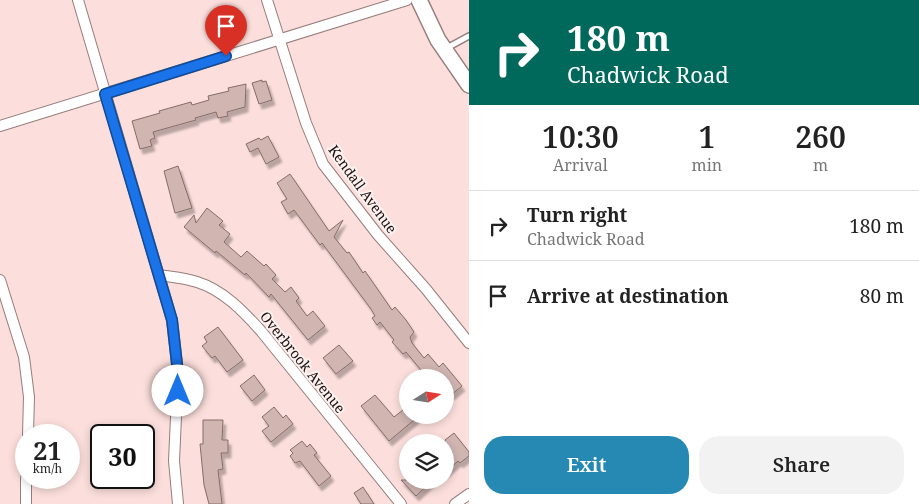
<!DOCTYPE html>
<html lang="en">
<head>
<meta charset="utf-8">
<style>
	:root { --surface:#fff; --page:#f2f2f2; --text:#222; --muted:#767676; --line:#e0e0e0; --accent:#2689b3 }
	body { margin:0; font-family:"Noto Serif",serif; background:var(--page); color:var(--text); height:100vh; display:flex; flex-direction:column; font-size:19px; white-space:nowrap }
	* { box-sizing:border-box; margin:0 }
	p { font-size:16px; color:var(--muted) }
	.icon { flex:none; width:28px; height:28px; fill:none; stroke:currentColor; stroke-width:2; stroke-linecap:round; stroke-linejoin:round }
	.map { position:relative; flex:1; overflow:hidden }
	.side { display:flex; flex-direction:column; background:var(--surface); width:450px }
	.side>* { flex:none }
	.top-card { background:#00695c; color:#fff; overflow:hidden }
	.needle { width:32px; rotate:78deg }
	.fabs { position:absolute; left:399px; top:369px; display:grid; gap:10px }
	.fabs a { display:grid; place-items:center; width:55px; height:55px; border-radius:50%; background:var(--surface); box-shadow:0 2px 8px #0003; font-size:25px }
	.speed { position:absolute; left:15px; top:424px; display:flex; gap:10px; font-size:25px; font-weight:700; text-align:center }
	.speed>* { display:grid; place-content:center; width:65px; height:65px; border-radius:50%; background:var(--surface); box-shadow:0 2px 8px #0003; line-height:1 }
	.speed small { font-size:12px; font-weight:400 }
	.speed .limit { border:2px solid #111; border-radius:8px; background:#fff; color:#111 }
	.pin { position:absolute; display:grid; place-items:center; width:42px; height:42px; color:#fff; margin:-51px -21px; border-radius:50% 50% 50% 0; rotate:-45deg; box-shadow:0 0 5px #0007 }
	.pin .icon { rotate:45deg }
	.me { position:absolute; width:55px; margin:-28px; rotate:0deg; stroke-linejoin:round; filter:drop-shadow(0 0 4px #0008) }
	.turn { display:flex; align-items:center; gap:18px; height:105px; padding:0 15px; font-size:22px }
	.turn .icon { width:65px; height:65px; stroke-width:2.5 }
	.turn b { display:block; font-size:35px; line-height:42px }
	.eta { display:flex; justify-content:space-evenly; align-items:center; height:85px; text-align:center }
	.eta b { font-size:30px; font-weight:600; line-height:35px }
	.cta { display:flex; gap:10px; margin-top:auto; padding:10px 15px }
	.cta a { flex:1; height:58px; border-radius:20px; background:var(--accent); color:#fff; font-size:20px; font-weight:600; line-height:58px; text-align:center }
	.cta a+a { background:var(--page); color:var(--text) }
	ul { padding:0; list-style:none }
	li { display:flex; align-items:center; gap:15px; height:70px; padding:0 15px; border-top:1px solid var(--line) }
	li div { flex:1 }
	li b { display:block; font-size:19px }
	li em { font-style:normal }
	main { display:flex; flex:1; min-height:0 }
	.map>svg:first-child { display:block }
	.building { fill:#d0b5b1; stroke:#856c69; filter:url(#shadow) }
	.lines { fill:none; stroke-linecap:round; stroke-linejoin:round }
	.lane-casing { stroke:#977d7b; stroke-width:8 }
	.street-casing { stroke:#977d7b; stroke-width:12 }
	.secondary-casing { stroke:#977d7b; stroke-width:18 }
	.lane { stroke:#fff; stroke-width:5 }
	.street { stroke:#fff; stroke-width:10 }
	.secondary { stroke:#fff; stroke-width:15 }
	.route-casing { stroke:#114b97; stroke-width:12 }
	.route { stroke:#1a73e8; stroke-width:9 }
	.labels { text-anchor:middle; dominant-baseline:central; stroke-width:4; stroke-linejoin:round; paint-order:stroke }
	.street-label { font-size:14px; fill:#1a100f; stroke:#fcf1ef }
</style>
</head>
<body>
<main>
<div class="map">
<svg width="469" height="504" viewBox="0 0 469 504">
	<defs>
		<filter id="shadow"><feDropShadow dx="3" dy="5" stdDeviation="1" flood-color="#0004"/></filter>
	</defs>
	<rect width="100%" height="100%" fill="#fcdfdc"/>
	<g class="building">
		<polygon points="262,80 262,82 266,81 272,100 259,104 252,83"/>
		<polygon points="246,84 245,107 227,112 228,116 218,118 216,112 195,118 196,120 153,132 155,138 150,140 152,146 140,149 132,121 160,113 159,111 191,102 192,105 209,100 208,96 229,91 228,88"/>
		<polygon points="268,136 279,157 266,164 258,148 250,152 246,144 259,138 261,140"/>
		<polygon points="178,166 192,208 175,213 164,171"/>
		<polygon points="290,174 329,231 343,220 334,237 347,253 349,252 363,273 365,271 392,310 395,307 406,320 414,332 410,337 412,343 424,358 428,354 439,367 443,363 462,386 451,395 445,389 445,378 435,378 429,371 425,375 406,352 403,354 392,342 394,340 380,322 377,325 372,318 375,316 371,309 322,243 320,245 294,210 288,214 281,202 287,199 277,183"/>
		<polygon points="207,208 223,221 219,225 230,234 224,242 241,257 247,251 264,266 266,264 276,275 272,279 285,292 291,287 299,298 296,301 307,316 313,311 325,326 308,340 271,294 269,297 246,273 245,275 216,251 215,253 184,227 194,215 196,223"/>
		<polygon points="218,327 243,360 227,372 215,356 212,358 202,346 207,342 204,337"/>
		<polygon points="339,345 353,361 336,374 323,358"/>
		<polygon points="254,375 265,390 252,401 240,386"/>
		<polygon points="375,395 394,417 408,406 408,415 420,415 389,441 361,406"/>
		<polygon points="274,407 283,418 286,415 293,424 271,442 262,431 269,426 262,417"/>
		<polygon points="203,420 223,420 222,440 228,440 228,453 221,453 223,469 218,470 222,504 209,504 204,485 200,444 203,444"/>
		<polygon points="454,433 469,452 469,456 460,463 458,461 445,473 445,440"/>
		<polygon points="302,441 307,447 310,444 317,453 314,455 331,476 319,486 300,461 295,463 290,456 293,453 290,450"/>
		<polygon points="401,480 433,480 416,496"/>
		<polygon points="363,487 374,504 361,504 354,493"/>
	</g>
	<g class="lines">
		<defs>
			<polyline id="lane" points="445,49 469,36"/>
			<g id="street">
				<polyline points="78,0 172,320 178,373 174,461 178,504"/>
				<polyline points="267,0 306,123 323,164 378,235 426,289 469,343"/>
				<polyline points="0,126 407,0"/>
				<path d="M 159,275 C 171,277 185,278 197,282 C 223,290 243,311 261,331 L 401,504"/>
				<polyline points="0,280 24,357 29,397 28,435"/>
				<polyline points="26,504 26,478"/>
				<polyline points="455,504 469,494"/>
			</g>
			<polyline id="secondary" points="419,0 438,40 469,85"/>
		</defs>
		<use href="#lane" class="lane-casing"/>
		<use href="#street" class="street-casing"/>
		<use href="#secondary" class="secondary-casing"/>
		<use href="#lane" class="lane"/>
		<use href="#street" class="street"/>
		<use href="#secondary" class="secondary"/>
	</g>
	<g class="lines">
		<defs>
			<polyline id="route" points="178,391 178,373 172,320 105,94 226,56"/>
		</defs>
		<use href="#route" class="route-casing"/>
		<use href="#route" class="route"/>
	</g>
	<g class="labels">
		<g class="street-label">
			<text transform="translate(363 189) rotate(54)">Kendall Avenue</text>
			<text transform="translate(303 362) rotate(51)">Overbrook Avenue</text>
		</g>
	</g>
</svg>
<div class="fabs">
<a><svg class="needle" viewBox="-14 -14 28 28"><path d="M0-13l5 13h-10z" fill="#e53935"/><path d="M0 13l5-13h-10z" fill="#767676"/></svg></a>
<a><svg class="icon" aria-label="layers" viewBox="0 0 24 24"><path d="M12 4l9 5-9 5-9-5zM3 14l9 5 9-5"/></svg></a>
</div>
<div class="speed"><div>21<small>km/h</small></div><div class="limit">30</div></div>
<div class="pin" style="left:226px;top:56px;background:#d93025"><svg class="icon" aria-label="arrive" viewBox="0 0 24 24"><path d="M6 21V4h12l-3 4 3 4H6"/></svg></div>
<svg class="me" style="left:178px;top:391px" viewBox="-20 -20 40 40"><circle r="19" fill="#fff"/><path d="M0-13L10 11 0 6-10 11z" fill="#1a73e8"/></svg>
</div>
<section class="side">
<div class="top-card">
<div class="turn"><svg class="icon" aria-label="right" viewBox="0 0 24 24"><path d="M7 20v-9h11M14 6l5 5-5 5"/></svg><div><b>180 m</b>Chadwick Road</div></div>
</div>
<div class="eta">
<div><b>10:30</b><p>Arrival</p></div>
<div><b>1</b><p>min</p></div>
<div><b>260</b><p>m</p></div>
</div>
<ul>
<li><svg class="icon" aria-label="right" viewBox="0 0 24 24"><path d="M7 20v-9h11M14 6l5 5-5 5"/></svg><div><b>Turn right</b><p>Chadwick Road</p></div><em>180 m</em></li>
<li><svg class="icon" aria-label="arrive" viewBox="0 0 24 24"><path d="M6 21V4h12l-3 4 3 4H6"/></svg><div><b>Arrive at destination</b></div><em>80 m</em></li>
</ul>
<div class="cta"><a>Exit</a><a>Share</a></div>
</section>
</main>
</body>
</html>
